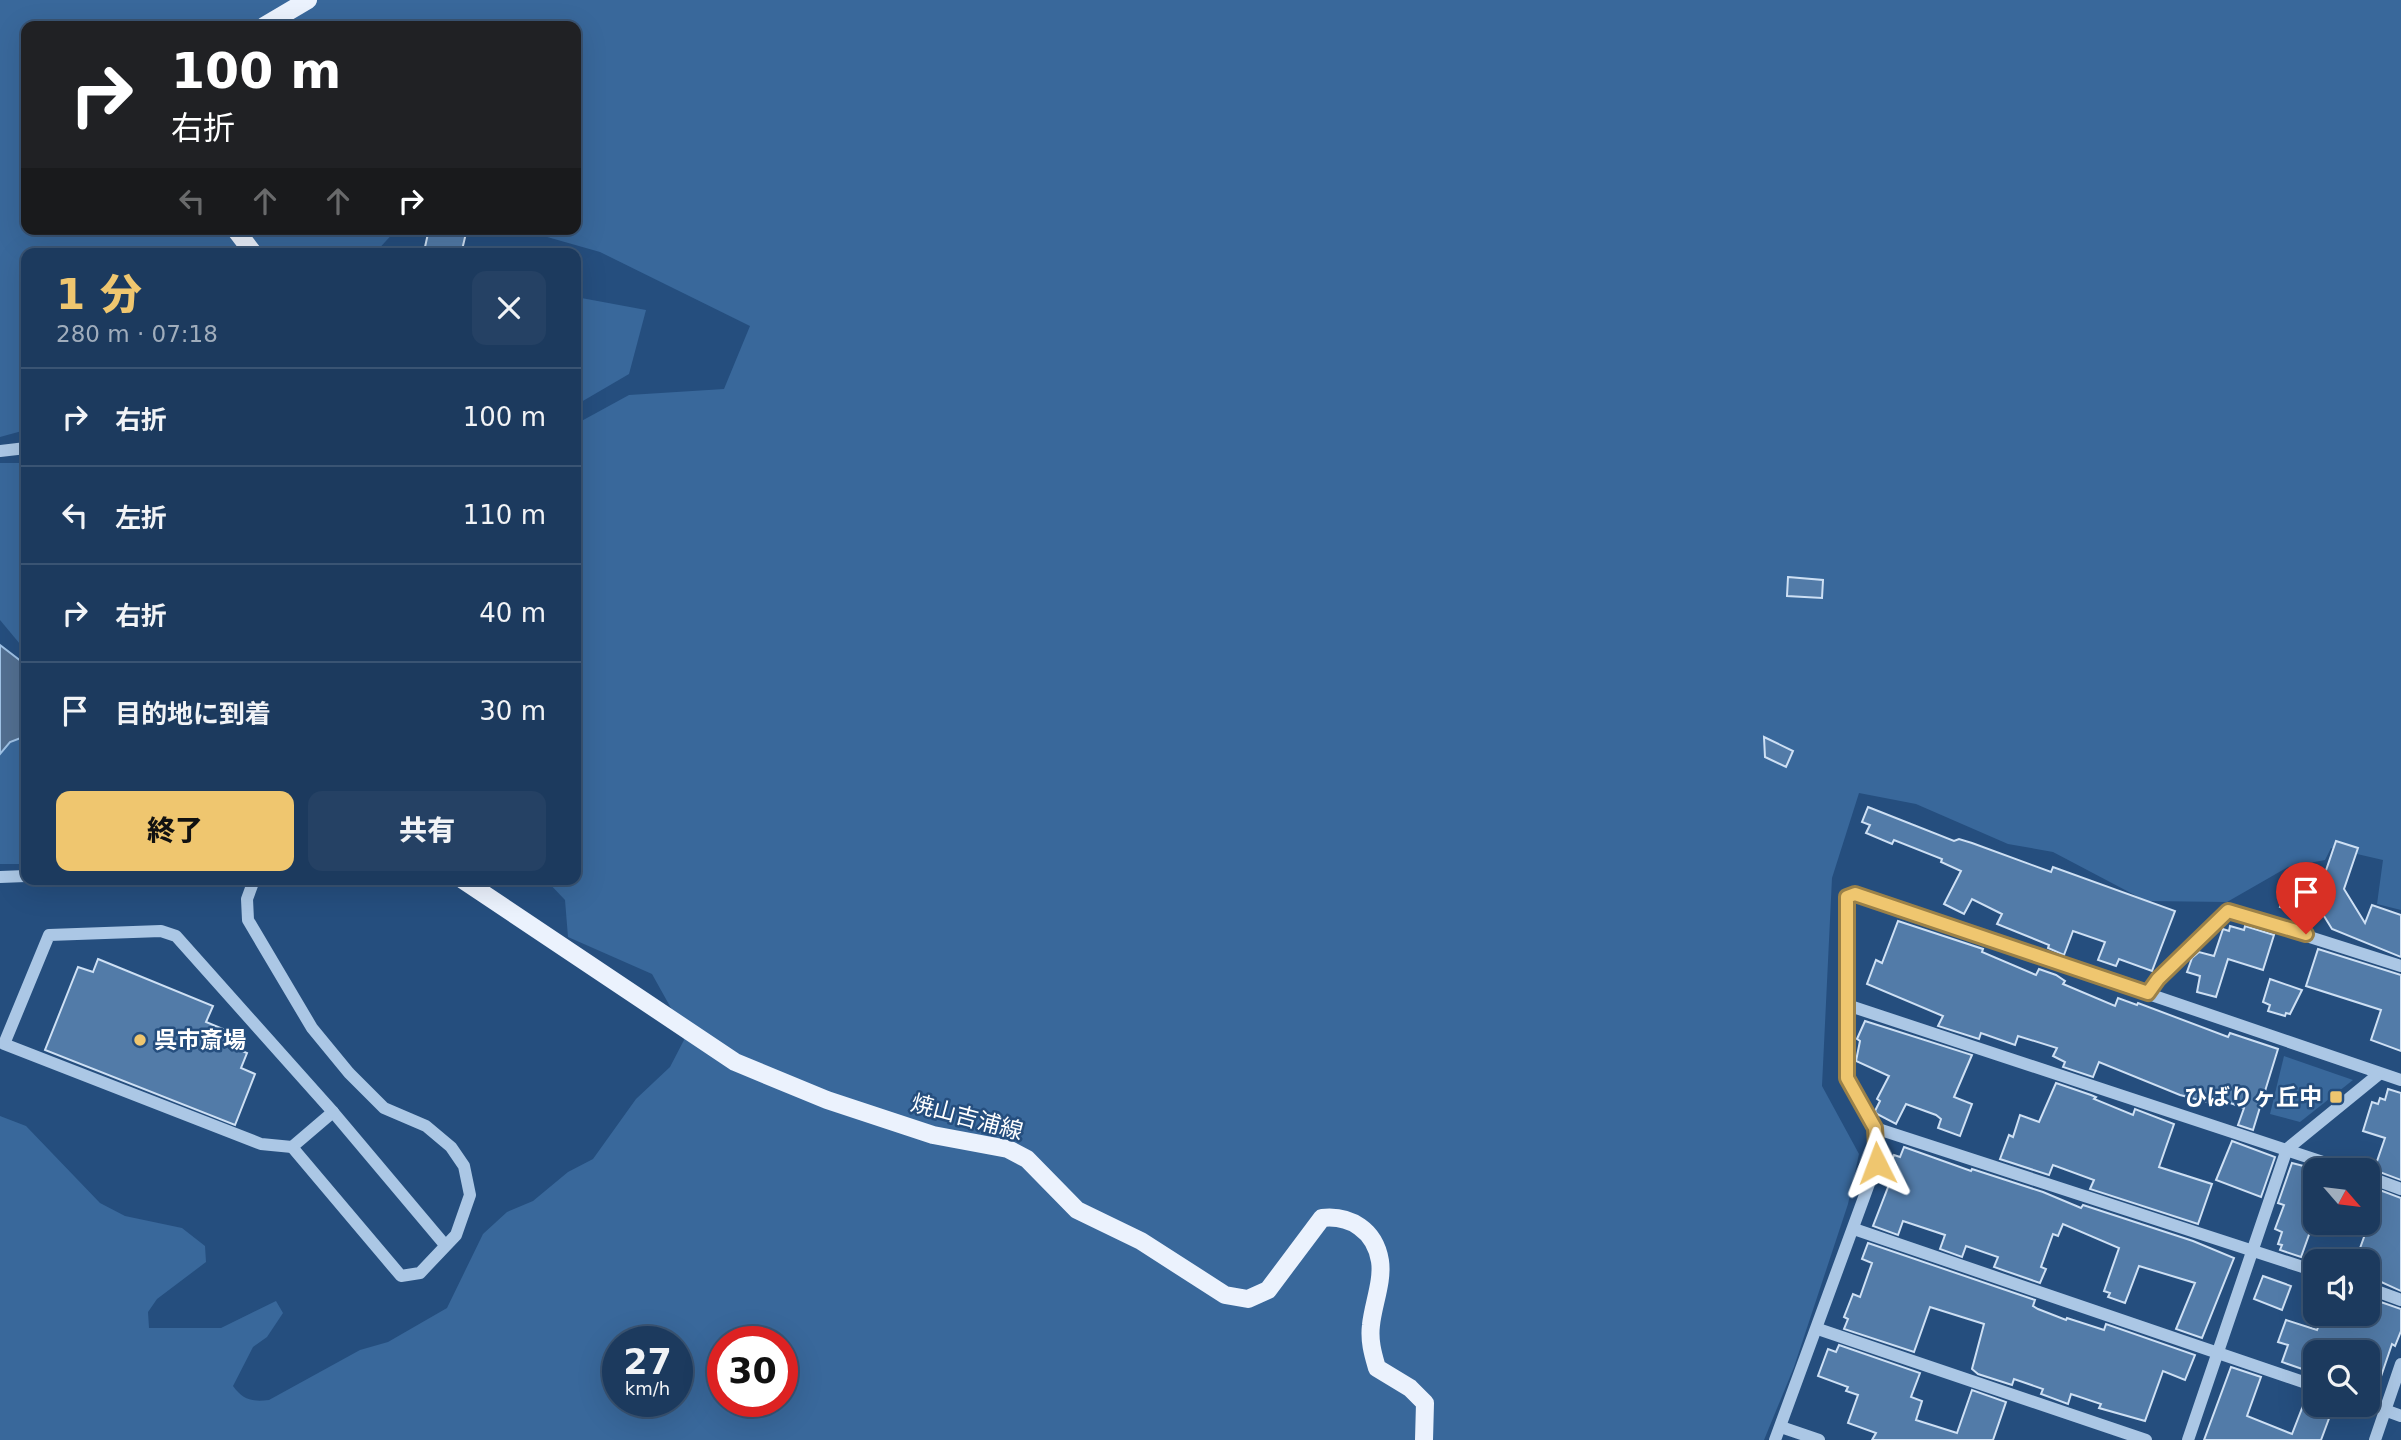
<!DOCTYPE html>
<html lang="ja">
<head>
<meta charset="utf-8">
<style>
	:root { --surface:#1c3a5e; --page:#254164; --text:#f1f3f6; --muted:#a0adbc; --line:#3a5473; --accent:#efc66f }
	body { margin:0; font-family:"DejaVu Sans","Noto Sans JP",sans-serif; background:var(--page); color:var(--text); height:100vh; display:flex; flex-direction:column; font-size:26px; white-space:nowrap }
	* { box-sizing:border-box; margin:0 }
	p { font-size:23px; color:var(--muted) }
	.icon { flex:none; width:38px; height:38px; fill:none; stroke:currentColor; stroke-width:2; stroke-linecap:round; stroke-linejoin:round }
	.map { position:relative; flex:1; overflow:hidden }
	.panel { position:absolute; left:21px; top:248px; width:560px; height:637px; display:flex; flex-direction:column; background:var(--surface); border-radius:14px; box-shadow:0 7px 28px #0002,0 0 0 2px var(--line) }
	.panel>* { flex:none }
	.guide { position:absolute; left:21px; top:21px; width:560px; height:214px; border-radius:14px; box-shadow:0 7px 28px #0002,0 0 0 2px var(--line); background:#202124; color:#fff; overflow:hidden }
	.needle { width:46px; rotate:118deg }
	.tools { position:absolute; left:2303px; top:1158px; display:grid; gap:14px }
	.tools a { display:grid; place-items:center; width:77px; height:77px; border-radius:14px; background:var(--surface); box-shadow:0 7px 28px #0002,0 0 0 2px var(--line); font-size:35px }
	.speed { position:absolute; left:602px; top:1326px; display:flex; gap:14px; font-size:35px; font-weight:700; text-align:center }
	.speed>* { display:grid; place-content:center; width:91px; height:91px; border-radius:50%; background:var(--surface); box-shadow:0 7px 28px #0002,0 0 0 2px var(--line); line-height:1 }
	.speed small { font-size:18px; font-weight:400 }
	.speed .limit { border:10px solid #d22; background:#fff; color:#111 }
	.pin { position:absolute; display:grid; place-items:center; width:60px; height:60px; color:#fff; margin:-72px -30px; border-radius:50% 50% 50% 0; rotate:-45deg; box-shadow:0 0 7px #0007 }
	.pin .icon { rotate:45deg }
	.me { position:absolute; width:77px; margin:-38px; rotate:357deg; stroke-linejoin:round; filter:drop-shadow(0 0 5px #0008) }
	.turn { display:flex; align-items:center; gap:24px; height:147px; padding:0 35px; font-size:32px }
	.turn .icon { width:91px; height:91px; stroke-width:2.5 }
	.turn b { display:block; font-size:49px; line-height:60px }
	.lanes { display:flex; align-items:center; height:66px; padding:0 35px; background:#0003; justify-content:center; gap:35px; direction:ltr }
	.lanes .off { opacity:.35 }
	.round { display:grid; place-items:center; flex:none; width:74px; height:74px; border-radius:14px; background:var(--page) }
	.overview { display:flex; align-items:center; justify-content:space-between; height:119px; padding:0 35px }
	h1 { font-size:42px; font-weight:800; line-height:52px; color:var(--accent) }
	.primary-button { display:flex; gap:14px; margin-top:auto; padding:14px 35px }
	.primary-button a { flex:1; height:80px; border-radius:14px; background:var(--accent); color:#111; font-size:28px; font-weight:800; line-height:80px; text-align:center }
	.primary-button a+a { background:var(--page); color:var(--text) }
	ul { padding:0; list-style:none }
	li { display:flex; align-items:center; gap:21px; height:98px; padding:0 35px; border-top:2px solid var(--line) }
	li div { flex:1 }
	li b { display:block; font-size:26px }
	li em { font-style:normal }
	.map>svg:first-child { display:block }
	.green { fill:#39689b; fill-rule:evenodd }
	.water { fill:#526f91; stroke:#9fc2e6; stroke-width:2 }
	.building { fill:#527ba8; stroke:#cee0f4; stroke-width:2 }
	.lines { fill:none; stroke-linecap:round; stroke-linejoin:round }
	.minor { stroke:#abc7e5; stroke-width:12 }
	.major { stroke:#ebf2fd; stroke-width:18 }
	.route-casing { stroke:#9b8148; stroke-width:18 }
	.route { stroke:#efc66f; stroke-width:12 }
	.poi-dot { fill:#efc66f; stroke:#254e7e; stroke-width:2.5 }
	.labels { text-anchor:middle; dominant-baseline:central; stroke-width:5; stroke-linejoin:round; paint-order:stroke }
	.poi-label { font-size:23px; font-weight:bold; fill:#fff; stroke:#254e7e; text-anchor:start }
	.street-label { font-size:23px; fill:#fff; stroke:#254e7e }
</style>
</head>
<body>
<div class="map">
<svg width="2401" height="1440" viewBox="0 0 2401 1440">
	<rect width="100%" height="100%" fill="#254e7e"/>
	<g class="green">
		<path d="M 0,0 L 2401,0 L 2401,910 L 2377,904 L 2383,860 L 2331,848 L 2325,860 L 2288,867 L 2227,902 L 2146,901 L 2053,852 L 2008,844 L 1916,804 L 1859,793 L 1832,878 L 1822,1086 L 1859,1154 L 1848,1204 L 1794,1367 L 1764,1440 L 0,1440 L 0,1116 L 26,1126 L 100,1203 L 125,1216 L 182,1228 L 205,1246 L 206,1262 L 157,1299 L 148,1312 L 149,1328 L 221,1328 L 276,1301 L 283,1313 L 267,1337 L 253,1347 L 233,1386 C 243,1400 252,1402 269,1400 L 360,1350 L 388,1342 L 447,1308 L 483,1234 L 507,1212 L 533,1201 L 568,1172 L 593,1159 L 636,1099 L 670,1067 L 684,1040 L 681,1026 L 652,974 L 568,937 L 565,900 L 546,880 L 576,880 L 576,424 L 629,395 L 724,389 L 750,326 L 600,252 L 519,229 L 576,229 L 576,26 L 26,26 L 26,229 L 397,229 L 374,254 L 26,254 L 26,433 L 22,431 L 0,437 ZM 618,1342 L 677,1342 L 677,1402 L 618,1402 ZM 723,1342 L 782,1342 L 782,1402 L 723,1402 Z"/>
		<polygon points="576,297 646,310 629,374 576,405"/>
		<polygon points="0,463 26,463 26,644 20,644 0,620"/>
		<polygon points="22,736 26,736 26,864 0,864 0,754 10,742"/>
		<polygon points="2284,1056 2353,1080 2300,1122 2270,1114"/>
	</g>
	<polygon class="water" points="0,645 26,665 26,736 10,742 0,754"/>
	<g class="building">
		<polygon points="429,229 467,229 461,254 425,247"/>
		<polygon points="1788,577 1823,580 1822,598 1787,596"/>
		<polygon points="1764,737 1793,751 1786,767 1765,757"/>
		<polygon points="1868,807 1954,841 1959,839 1972,843 2051,872 2053,867 2175,911 2152,971 2119,959 2116,966 2098,960 2105,942 2073,931 2064,955 2048,948 2049,945 1997,924 2002,914 1972,899 1964,914 1944,904 1961,871 1941,862 1942,859 1894,840 1892,844 1866,833 1870,825 1862,822"/>
		<polygon points="2336,841 2358,848 2344,889 2365,923 2372,905 2401,915 2401,957 2332,929 2311,895 2302,916 2280,907 2295,871 2322,882"/>
		<polygon points="1898,921 1983,949 1982,952 2036,975 2039,969 2056,975 2065,981 2063,984 2115,1006 2118,998 2137,1005 2138,1003 2228,1037 2230,1033 2278,1049 2253,1130 2238,1125 2244,1108 2214,1097 2211,1103 2180,1095 2099,1062 2093,1077 2063,1067 2065,1062 2053,1056 2057,1048 2018,1036 2015,1045 1981,1033 1979,1039 1938,1026 1943,1016 1867,984 1876,960 1882,963"/>
		<polygon points="2230,926 2244,930 2245,926 2274,935 2263,970 2228,959 2216,997 2197,992 2200,976 2187,972 2192,958 2199,952 2214,956 2223,929 2229,931"/>
		<polygon points="2318,949 2401,975 2401,1051 2371,1040 2381,1010 2306,986"/>
		<polygon points="98,959 213,1006 206,1022 235,1034 230,1046 247,1053 241,1068 255,1074 235,1125 45,1050 78,967 93,972"/>
		<polygon points="2270,979 2302,990 2290,1014 2286,1013 2285,1016 2268,1011 2270,1005 2263,1002"/>
		<polygon points="1865,1021 1972,1055 1954,1097 1972,1104 1960,1136 1938,1128 1941,1119 1936,1115 1906,1104 1896,1124 1877,1114 1875,1111 1880,1101 1877,1099 1889,1076 1856,1061 1860,1041 1857,1039"/>
		<polygon points="2056,1083 2091,1095 2096,1097 2094,1099 2133,1115 2135,1109 2174,1124 2159,1167 2212,1184 2198,1224 2090,1189 2094,1180 2053,1165 2049,1175 2000,1159 2009,1135 2013,1137 2020,1115 2039,1122"/>
		<polygon points="2388,1089 2401,1093 2401,1180 2374,1170 2385,1138 2363,1131 2372,1102 2378,1104 2380,1098 2385,1100"/>
		<polygon points="2232,1141 2275,1157 2261,1197 2216,1180"/>
		<polygon points="1904,1147 1971,1171 1972,1169 2043,1192 2081,1208 2083,1205 2193,1241 2234,1258 2202,1338 2176,1329 2195,1283 2139,1266 2125,1303 2108,1297 2110,1293 2104,1291 2119,1248 2063,1224 2058,1236 2053,1234 2041,1267 2046,1269 2040,1283 1994,1267 1998,1257 1966,1246 1962,1257 1940,1249 1945,1235 1903,1221 1898,1235 1873,1226 1890,1182 1885,1180 1894,1155 1900,1157"/>
		<polygon points="2292,1163 2315,1169 2315,1218 2301,1257 2280,1250 2282,1245 2278,1244 2282,1232 2275,1229 2284,1205 2278,1203"/>
		<polygon points="2369,1186 2401,1198 2401,1291 2368,1276 2368,1262 2355,1262 2368,1226"/>
		<polygon points="1868,1243 2035,1300 2033,1306 2038,1309 2066,1320 2067,1318 2104,1330 2106,1324 2195,1355 2185,1380 2163,1371 2145,1421 2099,1408 2101,1404 2071,1394 2068,1404 2041,1394 2043,1389 2014,1379 2012,1385 1978,1374 1972,1369 1984,1324 1930,1307 1914,1352 1844,1329 1848,1319 1844,1317 1853,1294 1860,1297 1872,1263 1862,1259"/>
		<polygon points="2263,1276 2291,1286 2282,1310 2254,1299"/>
		<polygon points="2375,1300 2401,1309 2401,1331 2395,1346 2392,1344 2374,1397 2368,1395 2368,1353 2315,1353 2315,1356 2310,1355 2305,1370 2282,1362 2288,1345 2278,1342 2286,1320 2317,1330 2323,1314 2369,1314"/>
		<polygon points="1839,1345 1920,1373 1911,1397 1922,1401 1916,1420 1957,1433 1972,1390 2006,1402 1993,1440 1872,1440 1876,1433 1848,1423 1858,1395 1846,1391 1848,1387 1818,1376 1828,1349 1836,1352"/>
		<polygon points="2231,1367 2261,1377 2247,1416 2292,1434 2308,1393 2315,1395 2315,1405 2334,1405 2321,1440 2204,1440"/>
	</g>
	<g class="lines">
		<g class="minor">
			<polyline points="0,451 26,448"/>
			<polyline points="0,877 26,876"/>
			<polyline points="254,880 247,899 248,920 312,1028 349,1073 384,1108 426,1126 451,1147 464,1166 470,1195 456,1235 420,1273 401,1276 292,1147 333,1112 445,1245"/>
			<polyline points="2148,993 2158,979 2228,911 2401,966"/>
			<polyline points="1847,1005 2350,1171"/>
			<polyline points="292,1147 261,1144 4,1044 49,935 161,931 176,936 333,1112"/>
			<polyline points="2368,1177 2401,1189"/>
			<polyline points="1854,1229 2315,1386"/>
			<polyline points="2315,1271 1875,1128 1847,1078 1847,897 1855,894 2401,1080"/>
			<polyline points="2368,1288 2401,1300"/>
			<polyline points="1818,1329 2146,1440"/>
			<polyline points="2368,1404 2401,1416"/>
			<polyline points="1781,1427 1819,1440"/>
			<polyline points="1775,1440 1877,1162 1875,1128"/>
			<polyline points="2188,1440 2287,1149 2379,1074"/>
			<polyline points="2375,1440 2401,1364"/>
		</g>
		<g class="major">
			<polyline points="264,26 308,0"/>
			<polyline points="235,229 254,254"/>
			<path d="M 463,880 L 735,1062 L 827,1100 L 933,1135 L 1008,1149 L 1027,1159 L 1077,1210 L 1141,1241 L 1225,1295 L 1248,1299 L 1268,1290 L 1322,1218 C 1350,1215 1375,1230 1380,1261 C 1383,1281 1373,1305 1371,1325 C 1369,1341 1373,1354 1377,1368 L 1410,1388 L 1425,1403 L 1424,1440"/>
		</g>
	</g>
	<g class="lines">
		<defs>
			<polyline id="route" points="1877,1163 1875,1128 1847,1078 1847,897 1855,894 2148,993 2158,979 2228,911 2306,934"/>
		</defs>
		<use href="#route" class="route-casing"/>
		<use href="#route" class="route"/>
	</g>
	<g class="poi-dot">
		<circle cx="140" cy="1040" r="7"/>
		<rect x="2329" y="1090" width="14" height="14" rx="3.5"/>
	</g>
	<g class="labels">
		<g class="poi-label">
			<text x="154" y="1040">呉市斎場</text>
			<text x="2322" y="1097" text-anchor="end">ひばりヶ丘中</text>
		</g>
		<g class="street-label">
			<text transform="translate(967 1117) rotate(15)">焼山吉浦線</text>
		</g>
	</g>
</svg>
<div class="tools">
<a><svg class="needle" viewBox="-14 -14 28 28"><path d="M0-13l5 13h-10z" fill="#e53935"/><path d="M0 13l5-13h-10z" fill="#a0adbc"/></svg></a>
<a><svg class="icon" aria-label="sound" viewBox="0 0 24 24"><path d="M4 9h4l5-4v14l-5-4H4zM17 9q2 3 0 6"/></svg></a>
<a><svg class="icon" aria-label="search" viewBox="0 0 24 24"><circle cx="10" cy="10" r="6"/><path d="M15 15l6 6"/></svg></a>
</div>
<div class="speed"><div>27<small>km/h</small></div><div class="limit">30</div></div>
<div class="pin" style="left:2306px;top:934px;background:#d93025"><svg class="icon" aria-label="arrive" viewBox="0 0 24 24"><path d="M6 21V4h12l-3 4 3 4H6"/></svg></div>
<svg class="me" style="left:1877px;top:1163px" viewBox="-20 -20 40 40"><path d="M0-17L14 15 0 8-14 15z" fill="#efc66f" stroke="#fff" stroke-width="4"/></svg>
<div class="guide">
<div class="turn"><svg class="icon" aria-label="right" viewBox="0 0 24 24"><path d="M7 20v-9h11M14 6l5 5-5 5"/></svg><div><b>100 m</b>右折</div></div>
<div class="lanes"><svg class="icon off" aria-label="left" viewBox="0 0 24 24"><path d="M17 20v-9H6M10 6l-5 5 5 5"/></svg><svg class="icon off" aria-label="ahead" viewBox="0 0 24 24"><path d="M12 20V5M6 11l6-6 6 6"/></svg><svg class="icon off" aria-label="ahead" viewBox="0 0 24 24"><path d="M12 20V5M6 11l6-6 6 6"/></svg><svg class="icon" aria-label="right" viewBox="0 0 24 24"><path d="M7 20v-9h11M14 6l5 5-5 5"/></svg></div>
</div>
<section class="panel">
<div class="overview"><div><h1>1 分</h1><p>280 m · 07:18</p></div><a class="round"><svg class="icon" aria-label="close" viewBox="0 0 24 24"><path d="M6 6l12 12M18 6L6 18"/></svg></a></div>
<ul>
<li><svg class="icon" aria-label="right" viewBox="0 0 24 24"><path d="M7 20v-9h11M14 6l5 5-5 5"/></svg><div><b>右折</b></div><em>100 m</em></li>
<li><svg class="icon" aria-label="left" viewBox="0 0 24 24"><path d="M17 20v-9H6M10 6l-5 5 5 5"/></svg><div><b>左折</b></div><em>110 m</em></li>
<li><svg class="icon" aria-label="right" viewBox="0 0 24 24"><path d="M7 20v-9h11M14 6l5 5-5 5"/></svg><div><b>右折</b></div><em>40 m</em></li>
<li><svg class="icon" aria-label="arrive" viewBox="0 0 24 24"><path d="M6 21V4h12l-3 4 3 4H6"/></svg><div><b>目的地に到着</b></div><em>30 m</em></li>
</ul>
<div class="primary-button"><a>終了</a><a>共有</a></div>
</section>
</div>
</body>
</html>
